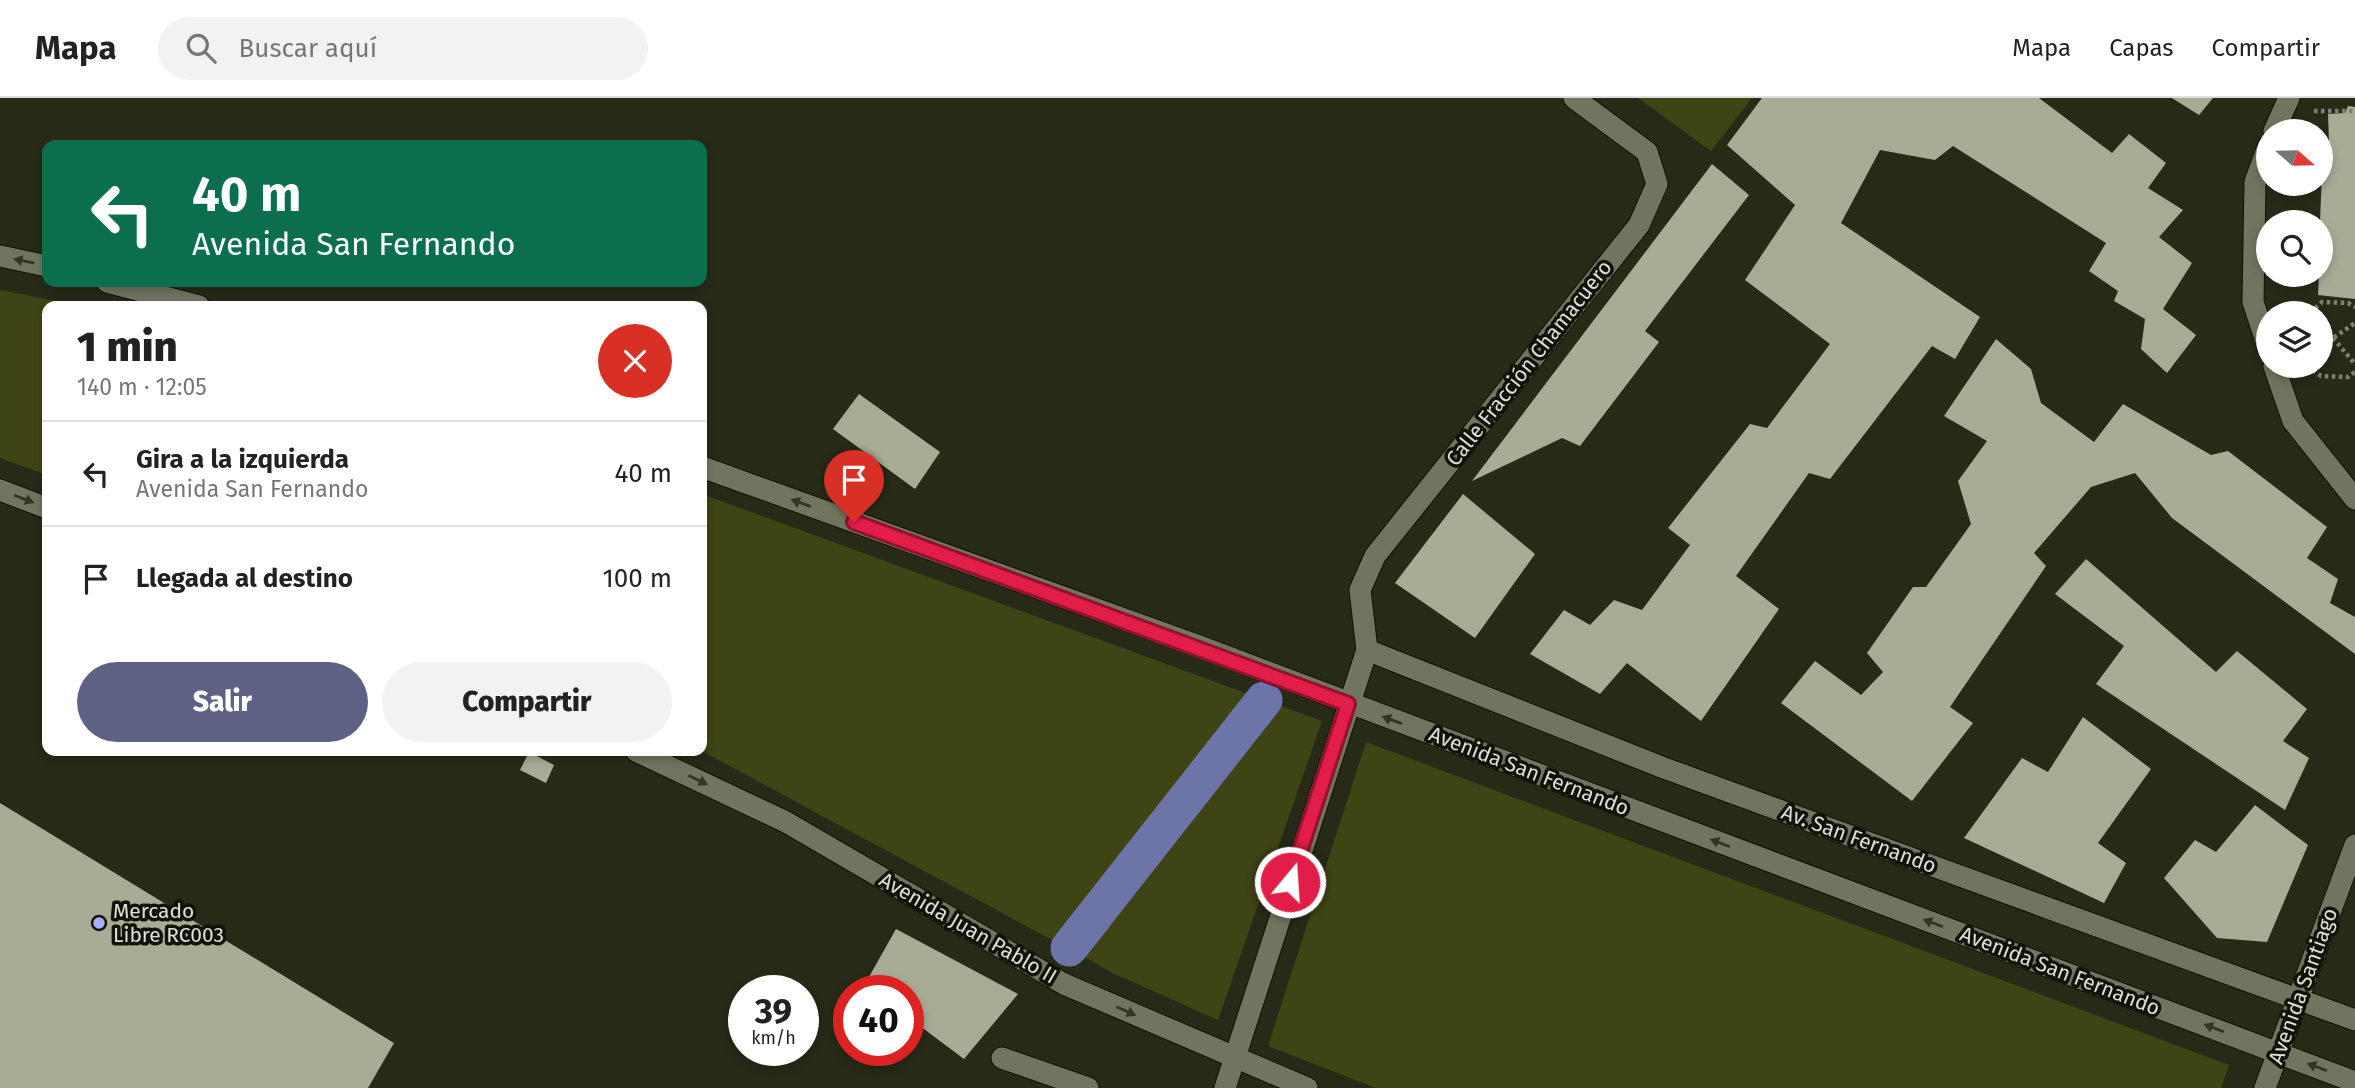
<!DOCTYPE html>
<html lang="es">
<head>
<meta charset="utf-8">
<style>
	:root { --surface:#fff; --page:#f2f2f2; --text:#222; --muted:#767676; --line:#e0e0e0; --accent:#5d6284 }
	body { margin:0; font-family:"Fira Sans",sans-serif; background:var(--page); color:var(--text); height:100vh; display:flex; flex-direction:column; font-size:26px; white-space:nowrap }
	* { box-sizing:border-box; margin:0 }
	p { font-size:23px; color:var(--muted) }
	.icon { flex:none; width:38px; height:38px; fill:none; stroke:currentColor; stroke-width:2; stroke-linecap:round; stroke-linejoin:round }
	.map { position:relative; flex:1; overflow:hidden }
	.drawer { position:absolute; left:42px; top:203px; width:665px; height:455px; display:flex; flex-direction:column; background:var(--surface); border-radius:14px; box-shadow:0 4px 10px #0003 }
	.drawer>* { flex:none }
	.hud { position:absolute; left:42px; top:42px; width:665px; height:147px; border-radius:14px; box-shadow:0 4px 10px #0003; background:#0b6e4f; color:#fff; overflow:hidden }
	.needle { width:46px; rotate:110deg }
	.buttons { position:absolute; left:2256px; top:21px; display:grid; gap:14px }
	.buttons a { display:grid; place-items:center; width:77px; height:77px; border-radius:50%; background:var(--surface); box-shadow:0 4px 10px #0003; font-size:35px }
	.speed { position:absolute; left:728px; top:877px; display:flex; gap:14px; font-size:35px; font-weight:700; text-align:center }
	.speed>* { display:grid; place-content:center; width:91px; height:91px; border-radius:50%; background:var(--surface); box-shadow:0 4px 10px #0003; line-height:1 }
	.speed small { font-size:18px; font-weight:400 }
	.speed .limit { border:10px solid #d22; background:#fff; color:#111 }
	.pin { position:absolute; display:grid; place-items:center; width:60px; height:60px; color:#fff; margin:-72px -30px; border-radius:50% 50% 50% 0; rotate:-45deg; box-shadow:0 0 7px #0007 }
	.pin .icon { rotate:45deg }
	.me { position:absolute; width:77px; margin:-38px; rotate:18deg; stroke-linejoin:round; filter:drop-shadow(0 0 5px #0008) }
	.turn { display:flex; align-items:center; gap:24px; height:147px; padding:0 35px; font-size:32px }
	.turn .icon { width:91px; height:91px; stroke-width:2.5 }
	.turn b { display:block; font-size:49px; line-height:60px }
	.round { display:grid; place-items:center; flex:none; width:74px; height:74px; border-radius:37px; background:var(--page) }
	.headline { display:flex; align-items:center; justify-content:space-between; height:119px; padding:0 35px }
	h1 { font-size:42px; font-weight:800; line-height:52px }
	.button { display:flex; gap:14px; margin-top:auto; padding:14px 35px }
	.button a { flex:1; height:80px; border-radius:42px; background:var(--accent); color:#fff; font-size:28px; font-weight:800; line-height:80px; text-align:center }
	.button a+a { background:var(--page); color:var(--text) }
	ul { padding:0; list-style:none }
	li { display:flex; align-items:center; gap:21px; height:105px; padding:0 35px; border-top:2px solid var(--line) }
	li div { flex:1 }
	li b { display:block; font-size:26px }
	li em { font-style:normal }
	header { display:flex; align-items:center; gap:42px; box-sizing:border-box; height:98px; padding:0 35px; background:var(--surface); border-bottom:2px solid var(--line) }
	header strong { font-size:33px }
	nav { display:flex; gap:38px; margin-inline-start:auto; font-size:24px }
	.search { width:490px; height:63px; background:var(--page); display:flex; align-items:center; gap:18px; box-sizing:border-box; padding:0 24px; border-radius:38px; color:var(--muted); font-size:26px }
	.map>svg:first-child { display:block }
	.green { fill:#3f4414 }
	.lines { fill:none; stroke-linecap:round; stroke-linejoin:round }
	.canal { stroke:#6d74a8; stroke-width:37 }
	.building { fill:#a8ac95 }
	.minor-casing { stroke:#111303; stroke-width:23 }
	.tertiary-casing { stroke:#111303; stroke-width:23 }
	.path { stroke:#7e8071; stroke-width:4.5; stroke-dasharray:3.5 3.5; stroke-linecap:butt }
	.minor { stroke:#71745f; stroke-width:21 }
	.tertiary { stroke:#71745f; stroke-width:21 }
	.oneway { fill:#333428 }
	.route-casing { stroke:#92132f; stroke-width:18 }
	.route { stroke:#e11d48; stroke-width:12 }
	.poi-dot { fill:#a6b1fc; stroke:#11120a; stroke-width:2.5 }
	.labels { text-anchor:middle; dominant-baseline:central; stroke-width:7; stroke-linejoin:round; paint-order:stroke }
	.street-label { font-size:21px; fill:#dee0d5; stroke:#11120a }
	.poi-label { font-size:21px; fill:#dee0d5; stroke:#11120a; text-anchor:start }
</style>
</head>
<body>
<header>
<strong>Mapa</strong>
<div class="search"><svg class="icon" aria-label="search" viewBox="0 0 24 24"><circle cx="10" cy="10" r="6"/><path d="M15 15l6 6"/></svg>Buscar aquí</div>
<nav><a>Mapa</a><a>Capas</a><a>Compartir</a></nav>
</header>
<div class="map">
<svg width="2355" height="990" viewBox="0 0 2355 990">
	<rect width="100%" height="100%" fill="#282a18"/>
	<g class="green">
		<polygon points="1638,0 1752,0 1711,53"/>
		<polygon points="0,192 82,208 47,208 47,377 0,360"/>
		<polygon points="702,396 1322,623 1218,922 1115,876 702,653"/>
		<polygon points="1366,644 2229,967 2221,990 1376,990 1268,948"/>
	</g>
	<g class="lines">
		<polyline class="canal" points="1093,820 1069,850 1264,602"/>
	</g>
	<g class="building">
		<polygon points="1762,0 2039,0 2112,55 2129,36 2166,65 2148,90 2183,112 2159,139 2192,165 2163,211 2196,237 2167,275 2141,251 2145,221 2114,203 2118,193 2089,173 2106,145 1953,48 1935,62 1880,52 1841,125 1980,219 1955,261 1932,248 1830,381 1809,375 1736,478 1779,511 1701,623 1627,565 1600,596 1530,556 1564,512 1590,527 1614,502 1642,512 1690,447 1668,430 1750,326 1767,330 1830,246 1745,182 1795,107 1727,47"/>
		<polygon points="2172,0 2213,0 2199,17"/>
		<polygon points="2348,8 2355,9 2355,201 2318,197 2320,157 2329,155 2330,137 2320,136 2320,124 2322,74 2330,73 2328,16 2345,15"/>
		<polygon points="1712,66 1749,97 1645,233 1659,244 1580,348 1562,340 1472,383"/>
		<polygon points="1996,241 2031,271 2041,305 2094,344 2123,306 2211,357 2228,353 2327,429 2307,460 2338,481 2330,505 2355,519 2355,556 2172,420 2135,375 2091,389 2034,455 2046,468 1950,609 1973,625 1912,703 1781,605 1815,563 1861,597 1883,574 1867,555 1913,489 1926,489 1971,426 1958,383 1987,343 1944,318"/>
		<polygon points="859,296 940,354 915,391 833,331"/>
		<polygon points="1463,396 1535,456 1475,540 1395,485"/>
		<polygon points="2086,461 2216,574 2237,553 2307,611 2283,643 2309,660 2285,712 2096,586 2124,548 2055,496"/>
		<polygon points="2083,619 2151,671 2098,745 2126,765 2104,805 1964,740 2022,660 2048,674"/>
		<polygon points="529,654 554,667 546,685 520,672"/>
		<polygon points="0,705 394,945 368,990 0,990"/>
		<polygon points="2255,707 2308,747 2267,844 2217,840 2164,780 2195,742 2216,754"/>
		<polygon points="896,831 1018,896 964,961 908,919 908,892 874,892 865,886"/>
	</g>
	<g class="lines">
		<defs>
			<g id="minor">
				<polyline points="2274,33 2289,0"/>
				<polyline points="2268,49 2255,84 2253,204 2268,249"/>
				<polyline points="2274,268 2293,323 2355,401"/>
				<polyline points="1367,552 1360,492 1375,458 1639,127 1657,86 1647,54 1574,0"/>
				<polyline points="2265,990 2355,747"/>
			</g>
			<g id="tertiary">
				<polyline points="0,158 47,168"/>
				<polyline points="107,184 199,208"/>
				<polyline points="702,369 1199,548 2355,984"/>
				<polyline points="0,392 47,410"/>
				<polyline points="636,653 786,724 1064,886 1307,990"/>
				<polyline points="1002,960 1088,990"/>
				<polyline points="1225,990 1367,552 1664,670 2355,922"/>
			</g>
		</defs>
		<use href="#minor" class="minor-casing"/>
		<use href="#tertiary" class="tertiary-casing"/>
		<g class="path">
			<polyline points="2314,13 2355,13"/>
			<polyline points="2310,215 2322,204 2348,205 2355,209"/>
			<polyline points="2320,240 2333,240 2355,225"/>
			<polyline points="2333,240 2355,266"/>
			<polyline points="2307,268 2321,278 2348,279 2355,274"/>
		</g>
		<use href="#minor" class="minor"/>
		<use href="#tertiary" class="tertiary"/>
	</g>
	<defs><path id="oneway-solid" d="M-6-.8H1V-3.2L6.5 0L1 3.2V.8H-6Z" transform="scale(1.75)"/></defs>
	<g class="oneway">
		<use href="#oneway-solid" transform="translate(24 163) rotate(-168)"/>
		<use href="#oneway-solid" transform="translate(24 401) rotate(21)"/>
		<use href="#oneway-solid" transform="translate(801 405) rotate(-160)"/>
		<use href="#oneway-solid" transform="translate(1392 622) rotate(-160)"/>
		<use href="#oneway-solid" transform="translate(698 682) rotate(26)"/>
		<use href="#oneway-solid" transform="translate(1720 745) rotate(-159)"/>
		<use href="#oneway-solid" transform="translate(1933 825) rotate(-159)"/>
		<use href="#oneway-solid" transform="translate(1126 913) rotate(24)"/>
		<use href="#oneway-solid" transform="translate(2214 930) rotate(-159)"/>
		<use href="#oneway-solid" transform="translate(2317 969) rotate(-159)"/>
	</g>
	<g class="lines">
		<defs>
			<polyline id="route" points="854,424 1348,606 1290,784"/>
		</defs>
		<use href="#route" class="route-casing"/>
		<use href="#route" class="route"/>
	</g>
	<circle class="poi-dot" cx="99" cy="825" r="7"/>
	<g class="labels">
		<g class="street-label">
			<text transform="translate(1529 265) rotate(-52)">Calle Fracción Chamacuero</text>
			<text transform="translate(1529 673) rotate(21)">Avenida San Fernando</text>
			<text transform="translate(1859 741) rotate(20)">Av. San Fernando</text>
			<text transform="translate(968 830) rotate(30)">Avenida Juan Pablo II</text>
			<text transform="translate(2060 873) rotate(21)">Avenida San Fernando</text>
			<text transform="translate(2303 888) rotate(-70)">Avenida Santiago</text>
		</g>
		<g class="poi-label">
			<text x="113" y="813">Mercado<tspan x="113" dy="24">Libre RC003</tspan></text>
		</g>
	</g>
</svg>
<div class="buttons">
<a><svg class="needle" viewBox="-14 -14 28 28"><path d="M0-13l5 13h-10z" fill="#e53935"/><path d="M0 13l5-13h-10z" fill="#767676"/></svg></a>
<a><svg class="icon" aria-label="search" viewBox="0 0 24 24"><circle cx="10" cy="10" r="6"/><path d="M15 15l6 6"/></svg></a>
<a><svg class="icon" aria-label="layers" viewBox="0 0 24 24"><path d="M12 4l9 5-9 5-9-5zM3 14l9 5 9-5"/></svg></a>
</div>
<div class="speed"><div>39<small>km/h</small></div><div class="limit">40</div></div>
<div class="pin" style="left:854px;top:424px;background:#d93025"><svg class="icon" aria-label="arrive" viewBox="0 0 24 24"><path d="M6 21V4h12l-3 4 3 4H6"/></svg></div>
<svg class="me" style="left:1290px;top:784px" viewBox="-20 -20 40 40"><circle r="17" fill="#e11d48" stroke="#fff" stroke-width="3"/><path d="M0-11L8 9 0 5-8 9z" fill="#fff"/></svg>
<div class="hud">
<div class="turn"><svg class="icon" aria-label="left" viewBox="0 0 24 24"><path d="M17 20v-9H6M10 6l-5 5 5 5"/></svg><div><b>40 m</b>Avenida San Fernando</div></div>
</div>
<section class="drawer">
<div class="headline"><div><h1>1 min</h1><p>140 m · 12:05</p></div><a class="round" style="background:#d93025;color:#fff"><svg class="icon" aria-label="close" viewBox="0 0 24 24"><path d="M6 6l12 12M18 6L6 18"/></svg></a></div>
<ul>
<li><svg class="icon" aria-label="left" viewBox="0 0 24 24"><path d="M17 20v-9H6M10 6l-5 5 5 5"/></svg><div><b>Gira a la izquierda</b><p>Avenida San Fernando</p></div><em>40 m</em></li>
<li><svg class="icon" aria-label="arrive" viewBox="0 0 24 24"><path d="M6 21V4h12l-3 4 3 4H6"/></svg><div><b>Llegada al destino</b></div><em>100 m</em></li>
</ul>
<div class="button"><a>Salir</a><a>Compartir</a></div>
</section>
</div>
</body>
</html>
